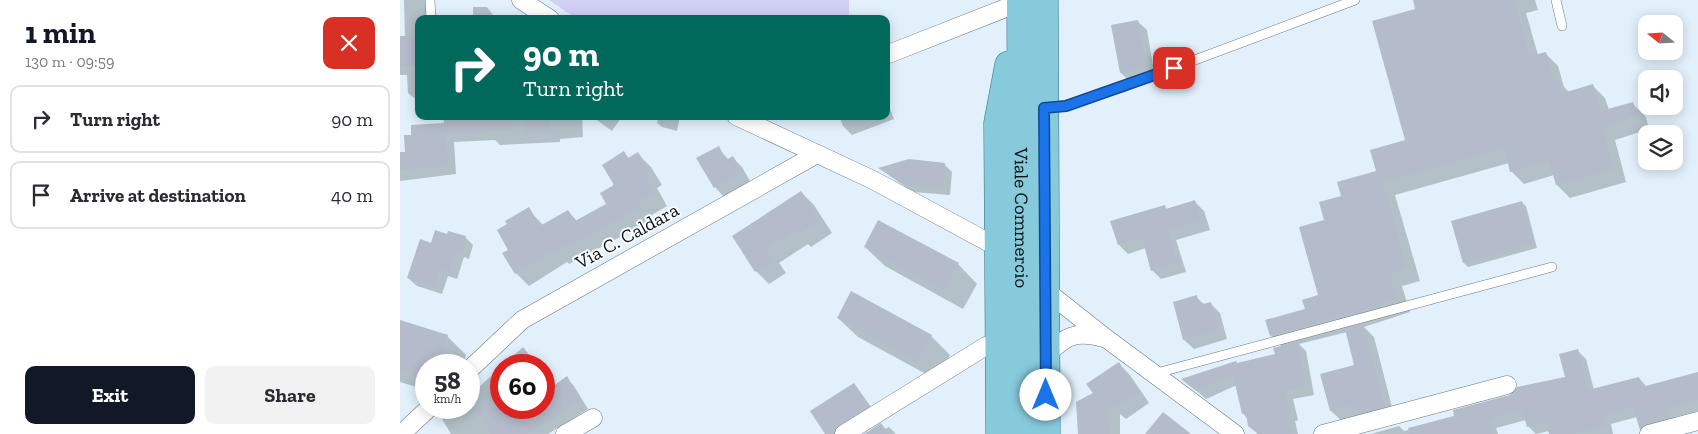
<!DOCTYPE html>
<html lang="en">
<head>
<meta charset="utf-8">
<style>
	:root { --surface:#fff; --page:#f2f2f3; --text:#2b2b33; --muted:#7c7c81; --line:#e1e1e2; --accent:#111827 }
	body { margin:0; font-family:"Zilla Slab",serif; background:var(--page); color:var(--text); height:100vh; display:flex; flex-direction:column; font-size:19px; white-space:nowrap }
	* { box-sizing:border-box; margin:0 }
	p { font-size:16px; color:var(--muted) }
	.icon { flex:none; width:28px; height:28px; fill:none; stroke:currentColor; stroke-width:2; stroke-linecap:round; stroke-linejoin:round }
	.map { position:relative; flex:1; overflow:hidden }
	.details { display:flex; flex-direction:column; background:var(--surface); width:400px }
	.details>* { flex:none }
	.banner { position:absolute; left:15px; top:15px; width:475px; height:105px; border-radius:10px; box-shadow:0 2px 12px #0003; background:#00695c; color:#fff; overflow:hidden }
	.needle { width:32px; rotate:288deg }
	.fabs { position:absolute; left:1238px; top:15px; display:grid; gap:10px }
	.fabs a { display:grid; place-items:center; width:45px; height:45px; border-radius:10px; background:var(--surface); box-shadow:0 2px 12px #0003; font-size:25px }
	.speed { position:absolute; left:15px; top:354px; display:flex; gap:10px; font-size:25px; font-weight:700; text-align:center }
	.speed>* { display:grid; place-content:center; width:65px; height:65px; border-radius:50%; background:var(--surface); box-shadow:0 2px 12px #0003; line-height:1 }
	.speed small { font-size:12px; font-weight:400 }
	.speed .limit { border:8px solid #d22; background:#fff; color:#111 }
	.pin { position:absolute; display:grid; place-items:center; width:42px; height:42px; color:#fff; margin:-21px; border-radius:10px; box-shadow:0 2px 8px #0006 }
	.me { position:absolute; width:55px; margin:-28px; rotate:0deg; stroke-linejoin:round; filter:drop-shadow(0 0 4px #0008) }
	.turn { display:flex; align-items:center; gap:18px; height:105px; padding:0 25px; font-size:22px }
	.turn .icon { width:65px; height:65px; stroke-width:2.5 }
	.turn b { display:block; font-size:35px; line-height:42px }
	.round { display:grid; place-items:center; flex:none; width:52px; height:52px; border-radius:10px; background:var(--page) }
	.summary { display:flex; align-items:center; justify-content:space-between; height:85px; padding:0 25px }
	h1 { font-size:30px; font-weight:800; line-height:38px; color:var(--accent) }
	.cta { display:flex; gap:10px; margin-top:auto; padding:10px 25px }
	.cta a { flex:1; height:58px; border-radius:10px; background:var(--accent); color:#fff; font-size:20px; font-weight:800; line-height:58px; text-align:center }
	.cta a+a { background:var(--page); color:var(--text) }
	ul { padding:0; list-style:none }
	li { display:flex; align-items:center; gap:15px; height:68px; margin:0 10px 8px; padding:0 15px; border:2px solid var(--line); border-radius:10px }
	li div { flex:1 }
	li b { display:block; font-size:19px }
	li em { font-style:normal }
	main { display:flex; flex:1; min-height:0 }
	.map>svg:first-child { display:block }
	.green { fill:#d2cff5 }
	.shadow { fill:#0003 }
	.building { fill:#b4bbca }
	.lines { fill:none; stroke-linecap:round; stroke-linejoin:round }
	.lane-casing { stroke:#6a7781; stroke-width:10 }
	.street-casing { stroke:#6a7781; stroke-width:19 }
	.primary-casing { stroke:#277286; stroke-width:29 }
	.lane { stroke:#fff; stroke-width:9 }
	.street { stroke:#fff; stroke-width:18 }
	.primary { stroke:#87cadc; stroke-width:28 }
	.route-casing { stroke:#114b97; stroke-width:12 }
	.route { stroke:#1a73e8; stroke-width:9 }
	.labels { text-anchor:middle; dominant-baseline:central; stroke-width:4; stroke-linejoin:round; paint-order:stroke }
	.street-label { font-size:19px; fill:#0a0f12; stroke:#f8fbfe }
</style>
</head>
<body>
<main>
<section class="details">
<div class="summary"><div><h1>1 min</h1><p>130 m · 09:59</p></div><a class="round" style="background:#d93025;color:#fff"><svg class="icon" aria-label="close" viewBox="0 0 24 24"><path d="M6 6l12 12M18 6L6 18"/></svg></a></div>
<ul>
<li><svg class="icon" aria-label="right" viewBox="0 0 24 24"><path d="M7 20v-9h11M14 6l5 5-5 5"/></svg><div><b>Turn right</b></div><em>90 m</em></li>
<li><svg class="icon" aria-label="arrive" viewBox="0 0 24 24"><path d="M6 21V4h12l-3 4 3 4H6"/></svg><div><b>Arrive at destination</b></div><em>40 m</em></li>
</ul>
<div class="cta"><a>Exit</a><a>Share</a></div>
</section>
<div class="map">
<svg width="1298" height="434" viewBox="0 0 1298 434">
	<rect width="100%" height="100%" fill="#e2f0fb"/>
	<polygon class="green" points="149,0 449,0 449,19 177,19"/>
	<g class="shadow">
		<polygon points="4,0 30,0 31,19 19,19 19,102 8,93 7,75 0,75 0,38 5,37"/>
		<polygon points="1014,0 1135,0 1138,10 1126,13 1138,55 1145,53 1158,66 1164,87 1169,92 1192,85 1205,98 1209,110 1233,104 1246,117 1249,129 1215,140 1226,182 1170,198 1157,185 1154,175 1124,184 1111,171 1109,163 995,195 1020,281 1002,286 1010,312 964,327 974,337 993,411 943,422 931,411 955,366 947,332 899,344 906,351 914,395 893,399 898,420 895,421 898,434 858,434 843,413 837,385 806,399 783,379 877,355 882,347 871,336 906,310 920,296 925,221 942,197 977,172 1006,141 1017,10"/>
		<polygon points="73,7 87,7 96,19 38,19 38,17 73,16"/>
		<polygon points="737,21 747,30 755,77 730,82 721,73"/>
		<polygon points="486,99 494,119 452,135 443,126 439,116 486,116"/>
		<polygon points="44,116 182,116 183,137 160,139 160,142 100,145 95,140 54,142 56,174 0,181 0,154 6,153 13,136 45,124"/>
		<polygon points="191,116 220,116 221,118 212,131"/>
		<polygon points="259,116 280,116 277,131 262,127 257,123"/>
		<polygon points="318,148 329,160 333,158 342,167 350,181 324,197 315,187 298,158"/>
		<polygon points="224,153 230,159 238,154 251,167 262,185 257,188 267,206 250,216 252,220 169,264 167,262 129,286 116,273 110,250 128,209 144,226 168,211 177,221 207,204"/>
		<polygon points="544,164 552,172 550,195 513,192 480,169"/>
		<polygon points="401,192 414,205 432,233 411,247 408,244 379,263 386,273 369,284 356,271 333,237"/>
		<polygon points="795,202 804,211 810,230 776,240 786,272 761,279 752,270 746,248 728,254 719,245 765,207 768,210"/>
		<polygon points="1121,202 1126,206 1137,248 1068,267 1064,263 1052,222"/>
		<polygon points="48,236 65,237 73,245 69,259 64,257 57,279 48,276 42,294 17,286 8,278 32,244"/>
		<polygon points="465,247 558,264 577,284 563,309 485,266"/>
		<polygon points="796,297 805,305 811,304 820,313 827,339 794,349 784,340"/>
		<polygon points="438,318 531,336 550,355 537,380 458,337"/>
		<polygon points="0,321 47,336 66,355 63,365 26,365 26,390 0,382"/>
		<polygon points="123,347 137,365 103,365"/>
		<polygon points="1177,350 1186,359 1194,390 1239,378 1247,387 1298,373 1298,411 1275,417 1277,426 1246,434 1241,429 1237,417 1211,424 1213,434 1150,434 1149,431 1136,434 1128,426 1126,420 1096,428 1098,434 971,434 999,426 1004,431 1056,417 1166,378"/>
		<polygon points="719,364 730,375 749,403 726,419 720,414 720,434 679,434 695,393"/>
		<polygon points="101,367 101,408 144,408 144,376 151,388 166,378 174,386 188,409 148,434 51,434 42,419 55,408 69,408 69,396"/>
		<polygon points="454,384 476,414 445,434 426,434"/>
		<polygon points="489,427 496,434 467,434 485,429"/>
	</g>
	<g class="building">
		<polygon points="1013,0 1114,0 1130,56 1146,52 1154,81 1159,80 1163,93 1193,84 1201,111 1233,102 1237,116 1203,127 1214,169 1156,185 1149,161 1110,172 1104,148 983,182 1007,268 990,273 997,299 959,310 960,312 942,317 942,315 870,336 865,320 905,309 902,300 918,295 899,227 924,220 919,202 941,196 937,182 976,171 970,150 1005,140 972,21 1015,9"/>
		<polygon points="738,20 747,68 720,73 711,25"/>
		<polygon points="0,36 19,36 19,65 0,66"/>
		<polygon points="43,116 112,116 112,130 45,134 48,166 0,170 0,152 5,152 4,135 11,135 11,125 44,123"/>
		<polygon points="125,116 151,116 151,133 124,135"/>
		<polygon points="319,146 326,160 333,156 342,172 314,188 296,158"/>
		<polygon points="224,151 228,158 238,152 250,172 245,175 255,192 237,203 240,207 173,244 171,242 155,252 154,250 115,274 102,253 108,250 97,230 107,224 105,221 129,207 140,226 168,210 175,221 206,204 200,193 214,185 202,165"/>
		<polygon points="509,159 545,163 543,188 504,184 478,168"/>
		<polygon points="401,191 420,220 397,235 395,231 367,249 374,260 355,272 332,236"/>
		<polygon points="795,200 801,221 768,231 777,263 751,271 742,238 718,245 710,221 765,205 766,209"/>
		<polygon points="1122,201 1134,243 1063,263 1051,221"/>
		<polygon points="478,220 559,263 544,291 464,247"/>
		<polygon points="35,230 47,234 48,231 66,236 61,252 56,250 49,272 40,269 34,287 7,278 20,239 31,243"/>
		<polygon points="451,291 532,335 517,362 437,318"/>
		<polygon points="797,295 799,305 811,302 819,330 783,340 773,302"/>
		<polygon points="0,320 48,335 38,365 26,365 26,378 0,369"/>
		<polygon points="963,324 984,407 958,414 954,405 930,411 920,374 954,365 945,329"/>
		<polygon points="898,342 906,387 885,391 890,412 887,413 893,434 858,434 848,426 846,413 842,414 833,375 796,391 781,379 836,361 837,363 875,354 873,348"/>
		<polygon points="1178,349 1188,390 1239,377 1242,387 1298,372 1298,400 1267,409 1269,418 1246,424 1240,430 1233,407 1203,415 1205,426 1173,434 1149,434 1145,422 1127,427 1122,410 1089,419 1093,434 1009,434 1008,428 1054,416 1053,410 1110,395 1117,387 1165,377 1159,354"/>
		<polygon points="719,362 739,392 714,408 708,404 709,434 678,434 676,402 693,393 686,384"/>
		<polygon points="167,376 181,400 128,434 91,434 76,408 144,408 144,393"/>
		<polygon points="454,383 470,406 438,425 433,434 425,434 410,411"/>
		<polygon points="763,412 791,434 745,434"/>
		<polygon points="481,423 489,434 464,434"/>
	</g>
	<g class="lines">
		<defs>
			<g id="lane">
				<polyline points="30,0 31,19"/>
				<polyline points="1156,0 1162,26"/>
				<polyline points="647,108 666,105 720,88 955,0"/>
				<polyline points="753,374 1152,267"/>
			</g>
			<g id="street">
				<polyline points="121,0 150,19"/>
				<polyline points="486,55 621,2"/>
				<polyline points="336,116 473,180 599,248"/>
				<polyline points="645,290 707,339 835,434"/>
				<path d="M 645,356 C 666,336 675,330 704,338"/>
				<polyline points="69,370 122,320 417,154"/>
				<polyline points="1,434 29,408"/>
				<polyline points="165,434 193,418"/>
				<polyline points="444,434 586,346"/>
				<polyline points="923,434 1107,385"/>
				<polyline points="1249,434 1298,421"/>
			</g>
			<g id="primary">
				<path id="s1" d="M 621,0 L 623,434"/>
				<polyline points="644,0 646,434"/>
				<polyline points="600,434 598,123 609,65"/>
			</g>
		</defs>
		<use href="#lane" class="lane-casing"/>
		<use href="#street" class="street-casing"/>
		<use href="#primary" class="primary-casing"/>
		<use href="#lane" class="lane"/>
		<use href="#street" class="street"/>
		<use href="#primary" class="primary"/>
	</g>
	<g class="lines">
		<defs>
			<polyline id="route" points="646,395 644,108 666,106 774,68"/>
		</defs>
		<use href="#route" class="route-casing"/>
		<use href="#route" class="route"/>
	</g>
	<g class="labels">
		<g class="street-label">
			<text stroke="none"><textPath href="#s1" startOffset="218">Viale Commercio</textPath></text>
			<text transform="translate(227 236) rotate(-29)">Via C. Caldara</text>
		</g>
	</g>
</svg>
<div class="fabs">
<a><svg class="needle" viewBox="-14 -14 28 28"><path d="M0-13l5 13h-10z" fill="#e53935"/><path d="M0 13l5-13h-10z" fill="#7c7c81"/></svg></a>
<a><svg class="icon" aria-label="sound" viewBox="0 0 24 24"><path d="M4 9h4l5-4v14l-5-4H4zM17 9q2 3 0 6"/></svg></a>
<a><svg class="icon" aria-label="layers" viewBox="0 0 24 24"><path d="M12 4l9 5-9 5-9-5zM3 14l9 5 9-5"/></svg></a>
</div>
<div class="speed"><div>58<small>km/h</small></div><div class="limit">60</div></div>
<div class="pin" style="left:774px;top:68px;background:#d93025"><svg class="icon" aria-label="arrive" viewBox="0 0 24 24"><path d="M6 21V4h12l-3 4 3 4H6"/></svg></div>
<svg class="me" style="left:646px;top:395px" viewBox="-20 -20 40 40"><circle r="19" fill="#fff"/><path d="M0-13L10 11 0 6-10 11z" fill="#1a73e8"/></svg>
<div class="banner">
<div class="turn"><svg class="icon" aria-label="right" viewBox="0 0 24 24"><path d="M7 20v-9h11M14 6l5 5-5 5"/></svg><div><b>90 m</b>Turn right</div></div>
</div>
</div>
</main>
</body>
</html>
